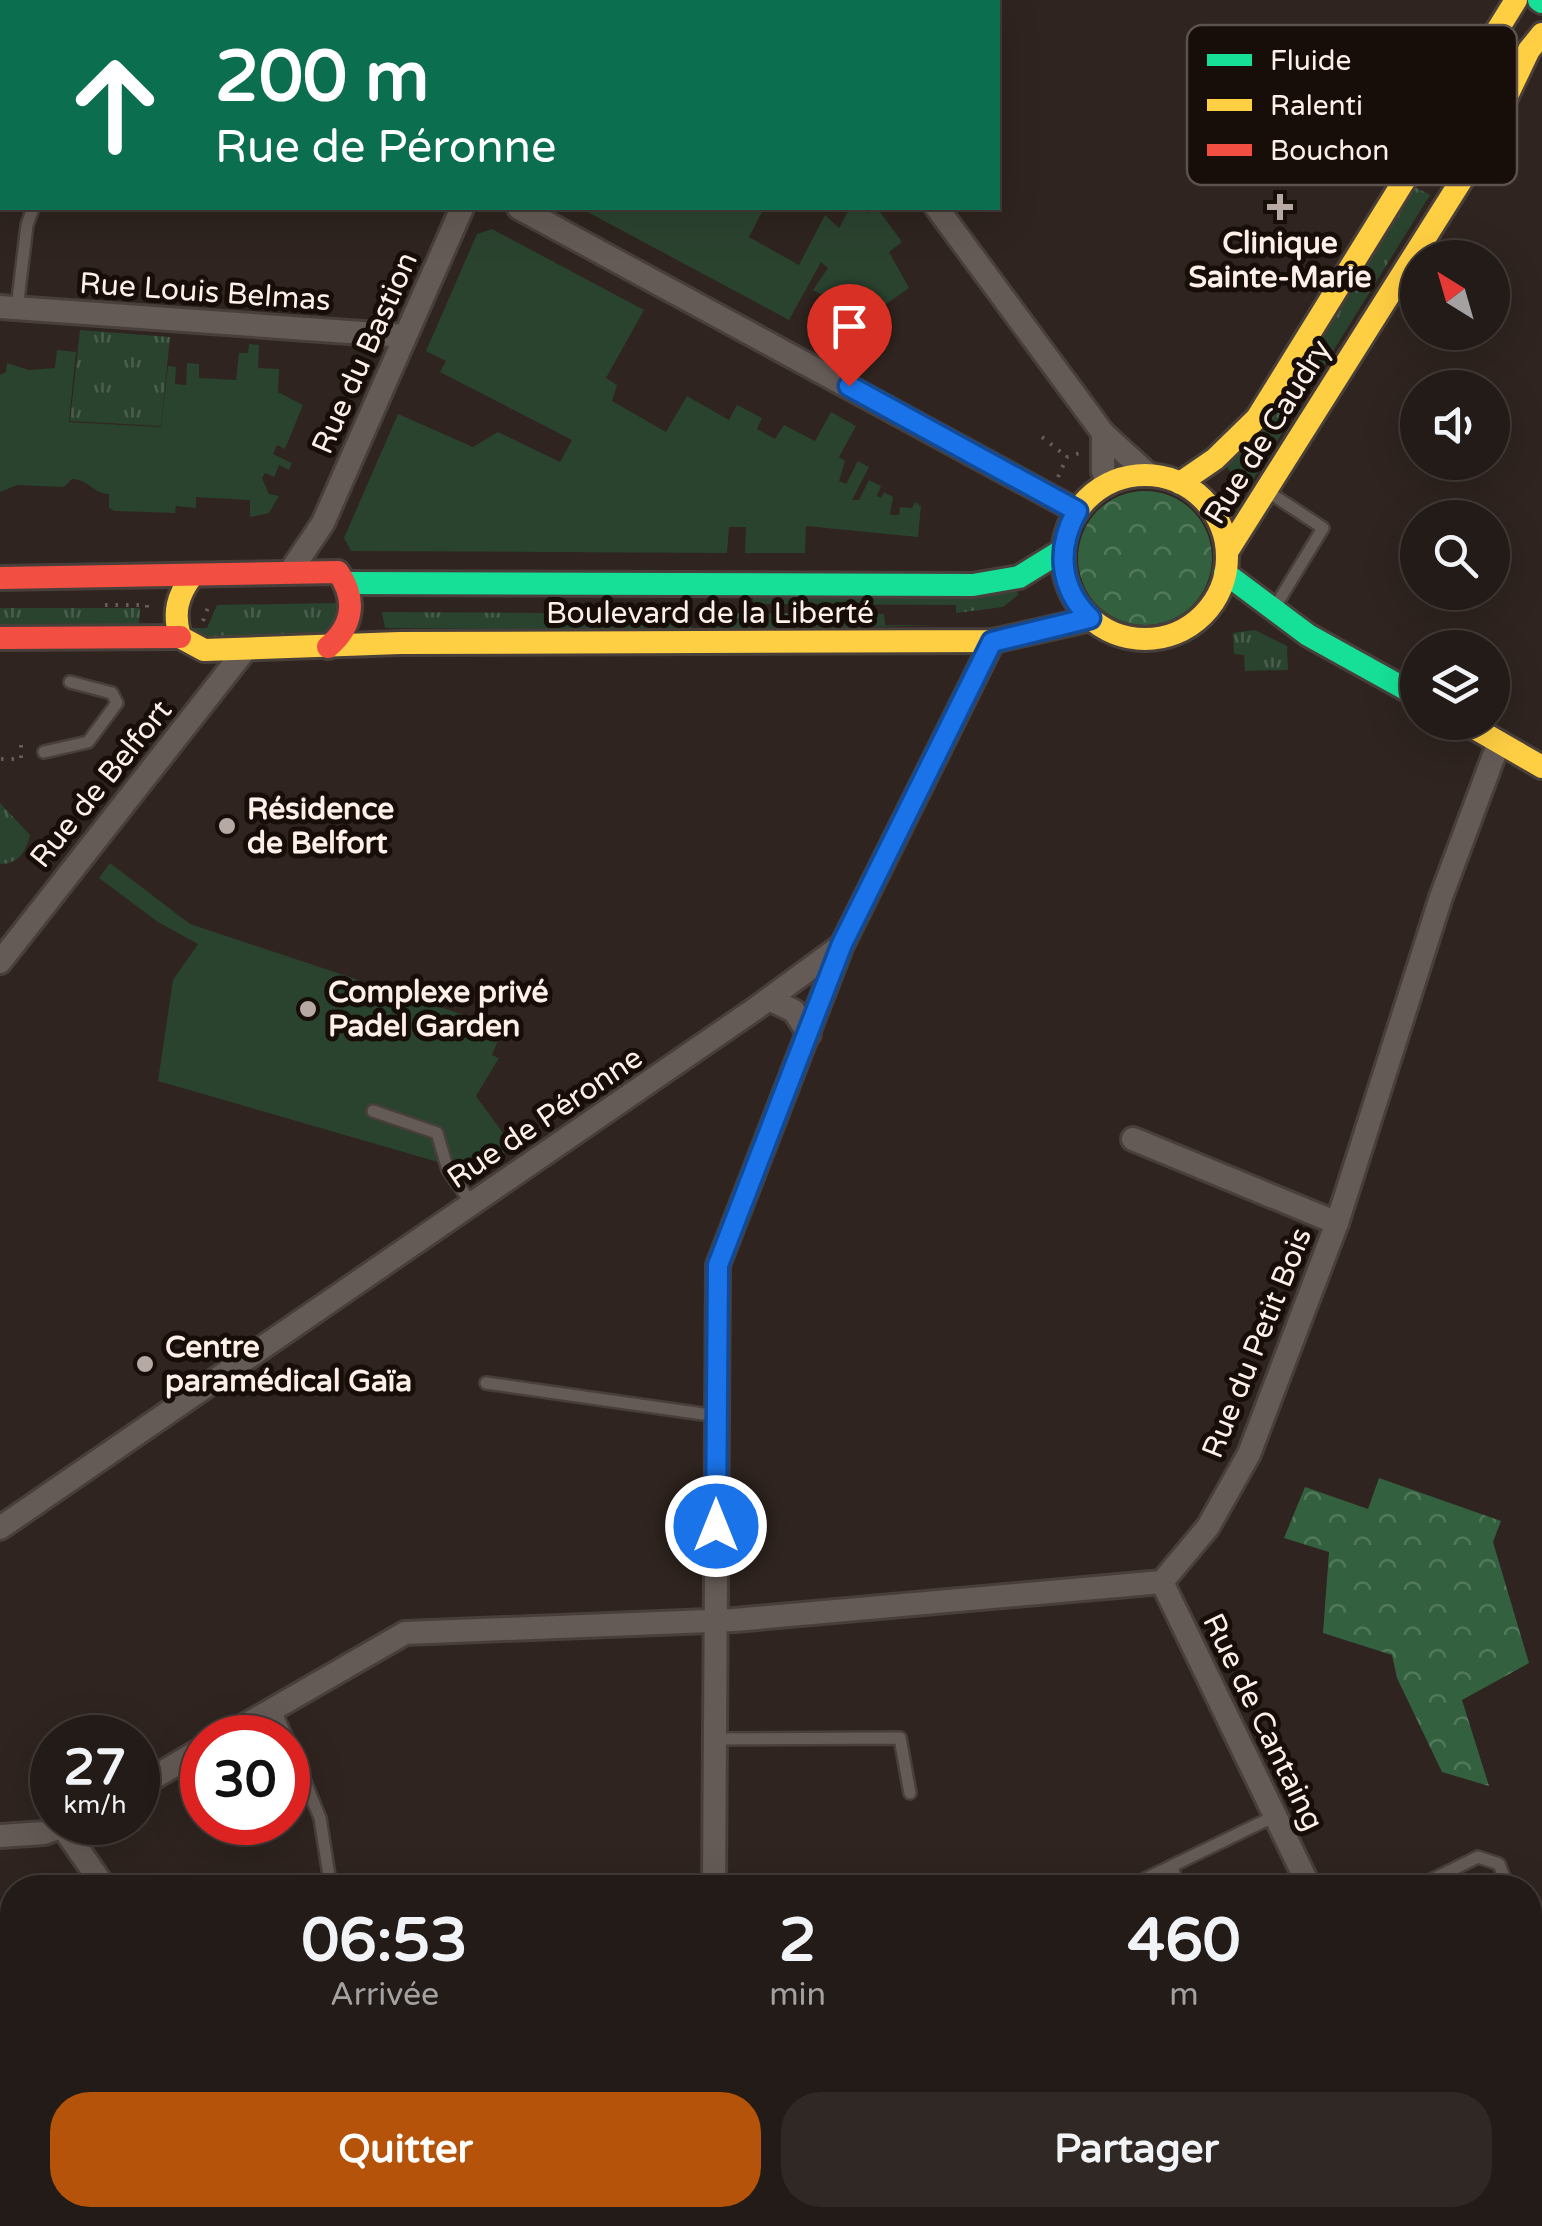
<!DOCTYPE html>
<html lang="fr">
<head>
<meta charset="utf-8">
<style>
	:root { --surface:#231b17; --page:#2f2824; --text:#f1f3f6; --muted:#a3a1a1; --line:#403936; --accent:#b45309 }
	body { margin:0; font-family:"Varela Round",sans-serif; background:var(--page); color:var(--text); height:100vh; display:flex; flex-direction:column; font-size:38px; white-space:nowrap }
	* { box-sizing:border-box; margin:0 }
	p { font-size:32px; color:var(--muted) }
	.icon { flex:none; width:55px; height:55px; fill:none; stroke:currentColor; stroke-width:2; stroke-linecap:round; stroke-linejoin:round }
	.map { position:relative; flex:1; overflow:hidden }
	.side { position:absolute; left:0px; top:1875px; width:1542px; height:352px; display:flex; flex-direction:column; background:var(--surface); border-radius:40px 40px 0 0; box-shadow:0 10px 40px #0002,0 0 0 2px var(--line) }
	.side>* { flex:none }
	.banner { position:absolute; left:0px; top:0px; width:1000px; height:210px; box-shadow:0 10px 40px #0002,0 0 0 2px var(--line); background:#0b6e4f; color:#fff; overflow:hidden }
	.needle { width:65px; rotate:323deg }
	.tools { position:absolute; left:1400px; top:240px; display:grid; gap:20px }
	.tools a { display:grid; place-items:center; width:110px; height:110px; border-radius:50%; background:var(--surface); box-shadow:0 10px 40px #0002,0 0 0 2px var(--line); font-size:50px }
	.speed { position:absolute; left:30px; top:1715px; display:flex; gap:20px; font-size:50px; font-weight:700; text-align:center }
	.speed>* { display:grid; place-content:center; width:130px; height:130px; border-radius:50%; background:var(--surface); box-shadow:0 10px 40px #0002,0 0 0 2px var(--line); line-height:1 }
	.speed small { font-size:25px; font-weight:400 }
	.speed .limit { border:15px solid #d22; background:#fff; color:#111 }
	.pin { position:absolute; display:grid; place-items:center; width:85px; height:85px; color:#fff; margin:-102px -42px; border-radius:50% 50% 50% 0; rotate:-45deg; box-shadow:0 0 10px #0007 }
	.pin .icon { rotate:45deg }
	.me { position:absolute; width:110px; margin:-55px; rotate:0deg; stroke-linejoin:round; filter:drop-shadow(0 0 8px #0008) }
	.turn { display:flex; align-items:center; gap:35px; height:210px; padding:0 50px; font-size:45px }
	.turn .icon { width:130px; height:130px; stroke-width:2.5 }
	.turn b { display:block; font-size:70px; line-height:85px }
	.eta { display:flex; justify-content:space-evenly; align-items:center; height:170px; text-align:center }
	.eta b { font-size:60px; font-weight:700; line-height:70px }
	.cta { display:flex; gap:20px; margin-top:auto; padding:20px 50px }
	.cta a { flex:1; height:115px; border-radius:40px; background:var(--accent); color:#fff; font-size:40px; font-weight:700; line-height:115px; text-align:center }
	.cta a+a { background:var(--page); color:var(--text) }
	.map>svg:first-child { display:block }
	.grass { fill:url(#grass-tufts) }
	.forest { fill:url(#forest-crowns) }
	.garden { fill:#2a432f }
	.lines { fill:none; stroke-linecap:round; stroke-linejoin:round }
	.lane-casing { stroke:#483f3b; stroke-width:16 }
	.street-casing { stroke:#483f3b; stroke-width:28 }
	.fast-casing { stroke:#483f3b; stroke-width:28 }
	.slow-casing { stroke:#483f3b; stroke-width:28 }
	.jam-casing { stroke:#483f3b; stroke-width:28 }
	.path { stroke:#665e5a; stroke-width:4; stroke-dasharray:2.5 8; stroke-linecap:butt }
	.lane { stroke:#655b56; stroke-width:11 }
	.street { stroke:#655b56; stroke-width:22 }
	.fast { stroke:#16e098; stroke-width:22 }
	.slow { stroke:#ffcf43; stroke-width:22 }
	.jam { stroke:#f24e42; stroke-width:22 }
	.route-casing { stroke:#114b97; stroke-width:25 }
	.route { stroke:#1a73e8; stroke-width:18 }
	.poi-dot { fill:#b6a8a2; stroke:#170d09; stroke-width:4 }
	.labels { text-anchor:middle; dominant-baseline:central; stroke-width:10; stroke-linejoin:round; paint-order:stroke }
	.poi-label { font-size:30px; font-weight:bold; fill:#feefe9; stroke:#170d09; text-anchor:start }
	.street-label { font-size:30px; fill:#feefe9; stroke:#170d09 }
	.key { fill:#170d09; stroke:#5c514c; stroke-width:2.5 }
	.key-label { font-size:28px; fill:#feefe9 }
</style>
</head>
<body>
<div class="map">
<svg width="1542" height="2226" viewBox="0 0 1542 2226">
	<defs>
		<pattern id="grass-tufts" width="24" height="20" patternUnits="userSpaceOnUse" patternTransform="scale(2.5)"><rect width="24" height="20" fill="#2a432f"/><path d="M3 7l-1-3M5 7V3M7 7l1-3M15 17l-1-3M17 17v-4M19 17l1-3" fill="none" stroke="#4a5e4d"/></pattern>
		<pattern id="forest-crowns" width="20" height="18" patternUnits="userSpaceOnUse" patternTransform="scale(2.5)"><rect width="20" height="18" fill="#33613f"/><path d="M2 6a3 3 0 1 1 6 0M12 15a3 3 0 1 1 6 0" fill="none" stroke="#52785b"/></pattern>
	</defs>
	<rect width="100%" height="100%" fill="#2f241f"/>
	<g class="grass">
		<polygon points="1415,187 1430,195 1246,491 1226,466"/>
		<polygon points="80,330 170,337 161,426 70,421"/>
		<polygon points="1016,587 1018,595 1003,607 956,613 956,605 753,604 753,594"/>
		<polygon points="337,603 331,632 205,644 187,628 207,628 217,605"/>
		<polygon points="0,608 140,608 139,629 0,628"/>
		<polygon points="382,612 692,614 691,631 385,628"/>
		<polygon points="704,613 884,614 885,625 937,625 704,632"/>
		<polygon points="1255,630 1287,646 1288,670 1245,671 1244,655 1234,654 1233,633"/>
		<path d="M 0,803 L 30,835 C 26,852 18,864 0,864 Z"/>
	</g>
	<g class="forest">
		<circle cx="1145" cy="558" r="67"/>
		<polygon points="1379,1478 1501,1521 1493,1542 1529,1663 1462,1700 1489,1786 1442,1772 1397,1678 1392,1655 1323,1633 1329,1552 1284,1538 1305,1487 1368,1509"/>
	</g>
	<g class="garden">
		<polygon points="580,208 764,208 749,237 799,265 825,215 839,228 850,208 864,208 868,213 877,208 902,242 889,252 909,288 882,307 877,316 869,313 864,325 836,305 844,289 838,286 831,300 813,290 828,268 821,262 789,320"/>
		<polygon points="492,229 644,310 606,378 617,385 612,401 666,432 687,396 729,420 737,405 762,418 757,429 775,439 784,425 815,441 831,412 856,426 839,457 845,461 839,481 846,484 858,461 869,467 852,500 859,500 869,480 881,486 877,496 881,498 884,492 893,497 890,515 899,515 900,507 912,508 915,502 921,506 918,537 806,526 805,553 745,553 746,527 729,527 727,553 351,551 344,538 398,414 473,447 498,432 560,462 572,440 440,372 446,361 426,351 477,234"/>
		<path d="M 249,344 L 259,345 L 258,368 L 279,369 L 278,392 L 303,405 L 285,449 L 277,445 L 273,454 L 292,463 L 289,470 L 279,465 L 274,477 L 265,473 L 262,478 L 269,494 L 279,496 L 269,513 L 250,517 L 250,500 L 196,497 L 196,508 L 176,506 L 175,513 L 115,511 L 109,508 L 109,494 C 94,494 88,479 72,479 L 64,487 L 17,485 L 0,492 L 0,375 L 6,372 L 7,363 L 29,370 L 55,368 L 57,350 L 76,352 L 69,422 L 161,427 L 168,366 L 176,367 L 175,384 L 186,385 L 187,363 L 199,364 L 199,378 L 236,380 L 239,353 L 248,353 Z"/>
		<polygon points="110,863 190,924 503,1028 492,1055 499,1058 476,1096 513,1147 455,1186 438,1162 158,1081 173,980 198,944 158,922 99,878"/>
	</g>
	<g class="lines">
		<defs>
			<g id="lane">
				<polyline points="17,308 27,225 33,208"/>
				<polyline points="1270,493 1323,528 1275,607"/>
				<polyline points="44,752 88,742 117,703 112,693 70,682"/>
				<polyline points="373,1111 437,1133 448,1170 472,1204"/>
				<polyline points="486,1383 717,1416"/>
				<polyline points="274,1708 287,1738"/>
				<polyline points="716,1739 900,1738 910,1793"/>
				<polyline points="288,1740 320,1818 331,1888"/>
				<polyline points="1172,1866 1178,1888"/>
				<polyline points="1148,1888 1145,1879 1275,1816"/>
				<polyline points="1415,1888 1478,1857 1499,1864 1508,1888"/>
				<polyline points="1530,1953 1542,1988"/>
				<polyline points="1530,2202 1542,2196"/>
				<polyline points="1292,2215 1296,2226"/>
				<polyline points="1440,2226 1461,2216"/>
				<polyline points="1478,2226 1502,2215"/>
			</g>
			<g id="street">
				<polyline points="134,0 139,2"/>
				<polyline points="785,0 787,2"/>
				<polyline points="56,2 58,0"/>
				<polyline points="594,2 596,0"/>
				<polyline points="0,81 2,76"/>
				<polyline points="519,208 1077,511"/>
				<polyline points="937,208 1103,433 1149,475"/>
				<polyline points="0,307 405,336"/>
				<polyline points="1103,433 1103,471 1108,484"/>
				<polyline points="290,572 323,523 462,208"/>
				<polyline points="0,962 245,650"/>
				<polyline points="769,999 794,1011 809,1034"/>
				<polyline points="1133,1139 1337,1223"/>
				<polyline points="0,1528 755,1009 842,945"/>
				<polyline points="1162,1582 1310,1888"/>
				<polyline points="223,1738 405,1633 734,1620 1162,1582 1208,1527 1249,1454 1337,1223 1441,897 1499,742"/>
				<polyline points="138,1787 202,1749"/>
				<polyline points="64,1829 105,1888"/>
				<polyline points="0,1836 44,1833 75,1822"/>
				<polyline points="714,1888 718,1265 842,945 993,641"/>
				<polyline points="349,2215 354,2226"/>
				<polyline points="726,2215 730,2226"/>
				<polyline points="1461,2215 1464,2226"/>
			</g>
			<g id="fast">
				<polyline points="1539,0 1542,2"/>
				<polyline points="1225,573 1308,635 1418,696"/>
				<polyline points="347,583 973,585 1019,577 1063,550"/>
			</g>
			<g id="slow">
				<circle cx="1145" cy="557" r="82"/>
				<polyline points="1180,483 1215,459 1257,418 1516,0"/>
				<polyline points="1227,552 1483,146 1529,50 1542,34"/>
				<path d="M 192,576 C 177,596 173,613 180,637 L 204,650 L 400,643 L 993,641 L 1090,619"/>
				<polyline points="1464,722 1542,767"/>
			</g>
			<g id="jam">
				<path d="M 0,578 L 338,572 C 357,599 353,626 328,647"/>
				<polyline points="0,638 180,637"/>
			</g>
		</defs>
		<use href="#lane" class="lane-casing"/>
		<use href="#street" class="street-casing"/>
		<use href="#fast" class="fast-casing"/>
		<use href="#slow" class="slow-casing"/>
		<use href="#jam" class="jam-casing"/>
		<g class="path">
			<polyline points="1042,437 1067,457"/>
			<polyline points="1058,477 1067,457 1080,453"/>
			<polyline points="105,605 147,605 147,613"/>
			<polyline points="203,621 210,602"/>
			<polyline points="1,759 21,759 21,739"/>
		</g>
		<use href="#lane" class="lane"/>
		<use href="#street" class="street"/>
		<use href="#fast" class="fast"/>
		<use href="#slow" class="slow"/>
		<use href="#jam" class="jam"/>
	</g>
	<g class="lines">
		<defs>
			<path id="route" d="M 716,1526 L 718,1265 L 842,944 L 992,642 L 1090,618 C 1059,588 1056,548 1077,511 L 849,386"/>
		</defs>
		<use href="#route" class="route-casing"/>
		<use href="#route" class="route"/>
	</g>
	<g class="poi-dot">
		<path d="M1275 192h10v10h10v10h-10v10h-10v-10h-10v-10h10z"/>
		<circle cx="227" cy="826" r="10"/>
		<circle cx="308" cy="1009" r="10"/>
		<circle cx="145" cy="1364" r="10"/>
	</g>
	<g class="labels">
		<g class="poi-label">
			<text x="1280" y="243" text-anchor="middle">Clinique<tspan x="1280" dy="34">Sainte-Marie</tspan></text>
			<text x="247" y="809">Résidence<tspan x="247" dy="34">de Belfort</tspan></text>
			<text x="328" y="992">Complexe privé<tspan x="328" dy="34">Padel Garden</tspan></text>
			<text x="165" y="1347">Centre<tspan x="165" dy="34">paramédical Gaïa</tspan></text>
		</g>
		<g class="street-label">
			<text transform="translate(205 292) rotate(4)">Rue Louis Belmas</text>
			<text transform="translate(365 353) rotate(-66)">Rue du Bastion</text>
			<text transform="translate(1268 432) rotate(-58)">Rue de Caudry</text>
			<text x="710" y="613">Boulevard de la Liberté</text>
			<text transform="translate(101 784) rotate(-51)">Rue de Belfort</text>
			<text transform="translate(545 1118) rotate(-34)">Rue de Péronne</text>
			<text transform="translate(1257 1343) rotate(-68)">Rue du Petit Bois</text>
			<text transform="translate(1263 1722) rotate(64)">Rue de Cantaing</text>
		</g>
	</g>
	<rect x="1187" y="25" width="330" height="160" rx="15" class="key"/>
	<rect x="1207" y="54" width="45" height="12" fill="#16e098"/>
	<rect x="1207" y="99" width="45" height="12" fill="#ffcf43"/>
	<rect x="1207" y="144" width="45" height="12" fill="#f24e42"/>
	<g class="key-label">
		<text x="1270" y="70">Fluide</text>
		<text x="1270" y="115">Ralenti</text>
		<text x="1270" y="160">Bouchon</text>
	</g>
</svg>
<div class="tools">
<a><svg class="needle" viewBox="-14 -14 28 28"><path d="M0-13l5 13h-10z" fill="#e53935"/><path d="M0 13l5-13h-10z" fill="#a3a1a1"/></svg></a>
<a><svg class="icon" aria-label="sound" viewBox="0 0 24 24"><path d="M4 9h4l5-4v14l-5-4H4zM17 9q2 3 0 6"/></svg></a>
<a><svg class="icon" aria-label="search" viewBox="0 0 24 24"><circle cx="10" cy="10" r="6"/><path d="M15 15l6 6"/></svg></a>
<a><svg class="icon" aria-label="layers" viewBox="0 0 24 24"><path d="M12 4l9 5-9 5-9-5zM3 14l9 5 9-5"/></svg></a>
</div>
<div class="speed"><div>27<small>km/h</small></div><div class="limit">30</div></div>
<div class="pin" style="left:849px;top:386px;background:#d93025"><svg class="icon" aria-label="arrive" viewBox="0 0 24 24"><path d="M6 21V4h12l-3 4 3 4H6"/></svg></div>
<svg class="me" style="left:716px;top:1526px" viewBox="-20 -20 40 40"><circle r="17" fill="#1a73e8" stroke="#fff" stroke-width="3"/><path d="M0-11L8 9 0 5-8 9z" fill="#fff"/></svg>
<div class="banner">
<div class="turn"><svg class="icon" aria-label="ahead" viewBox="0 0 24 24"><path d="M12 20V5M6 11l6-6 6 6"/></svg><div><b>200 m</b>Rue de Péronne</div></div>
</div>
<section class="side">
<div class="eta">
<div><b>06:53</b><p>Arrivée</p></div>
<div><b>2</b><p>min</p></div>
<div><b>460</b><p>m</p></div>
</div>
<div class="cta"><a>Quitter</a><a>Partager</a></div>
</section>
</div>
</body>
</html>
